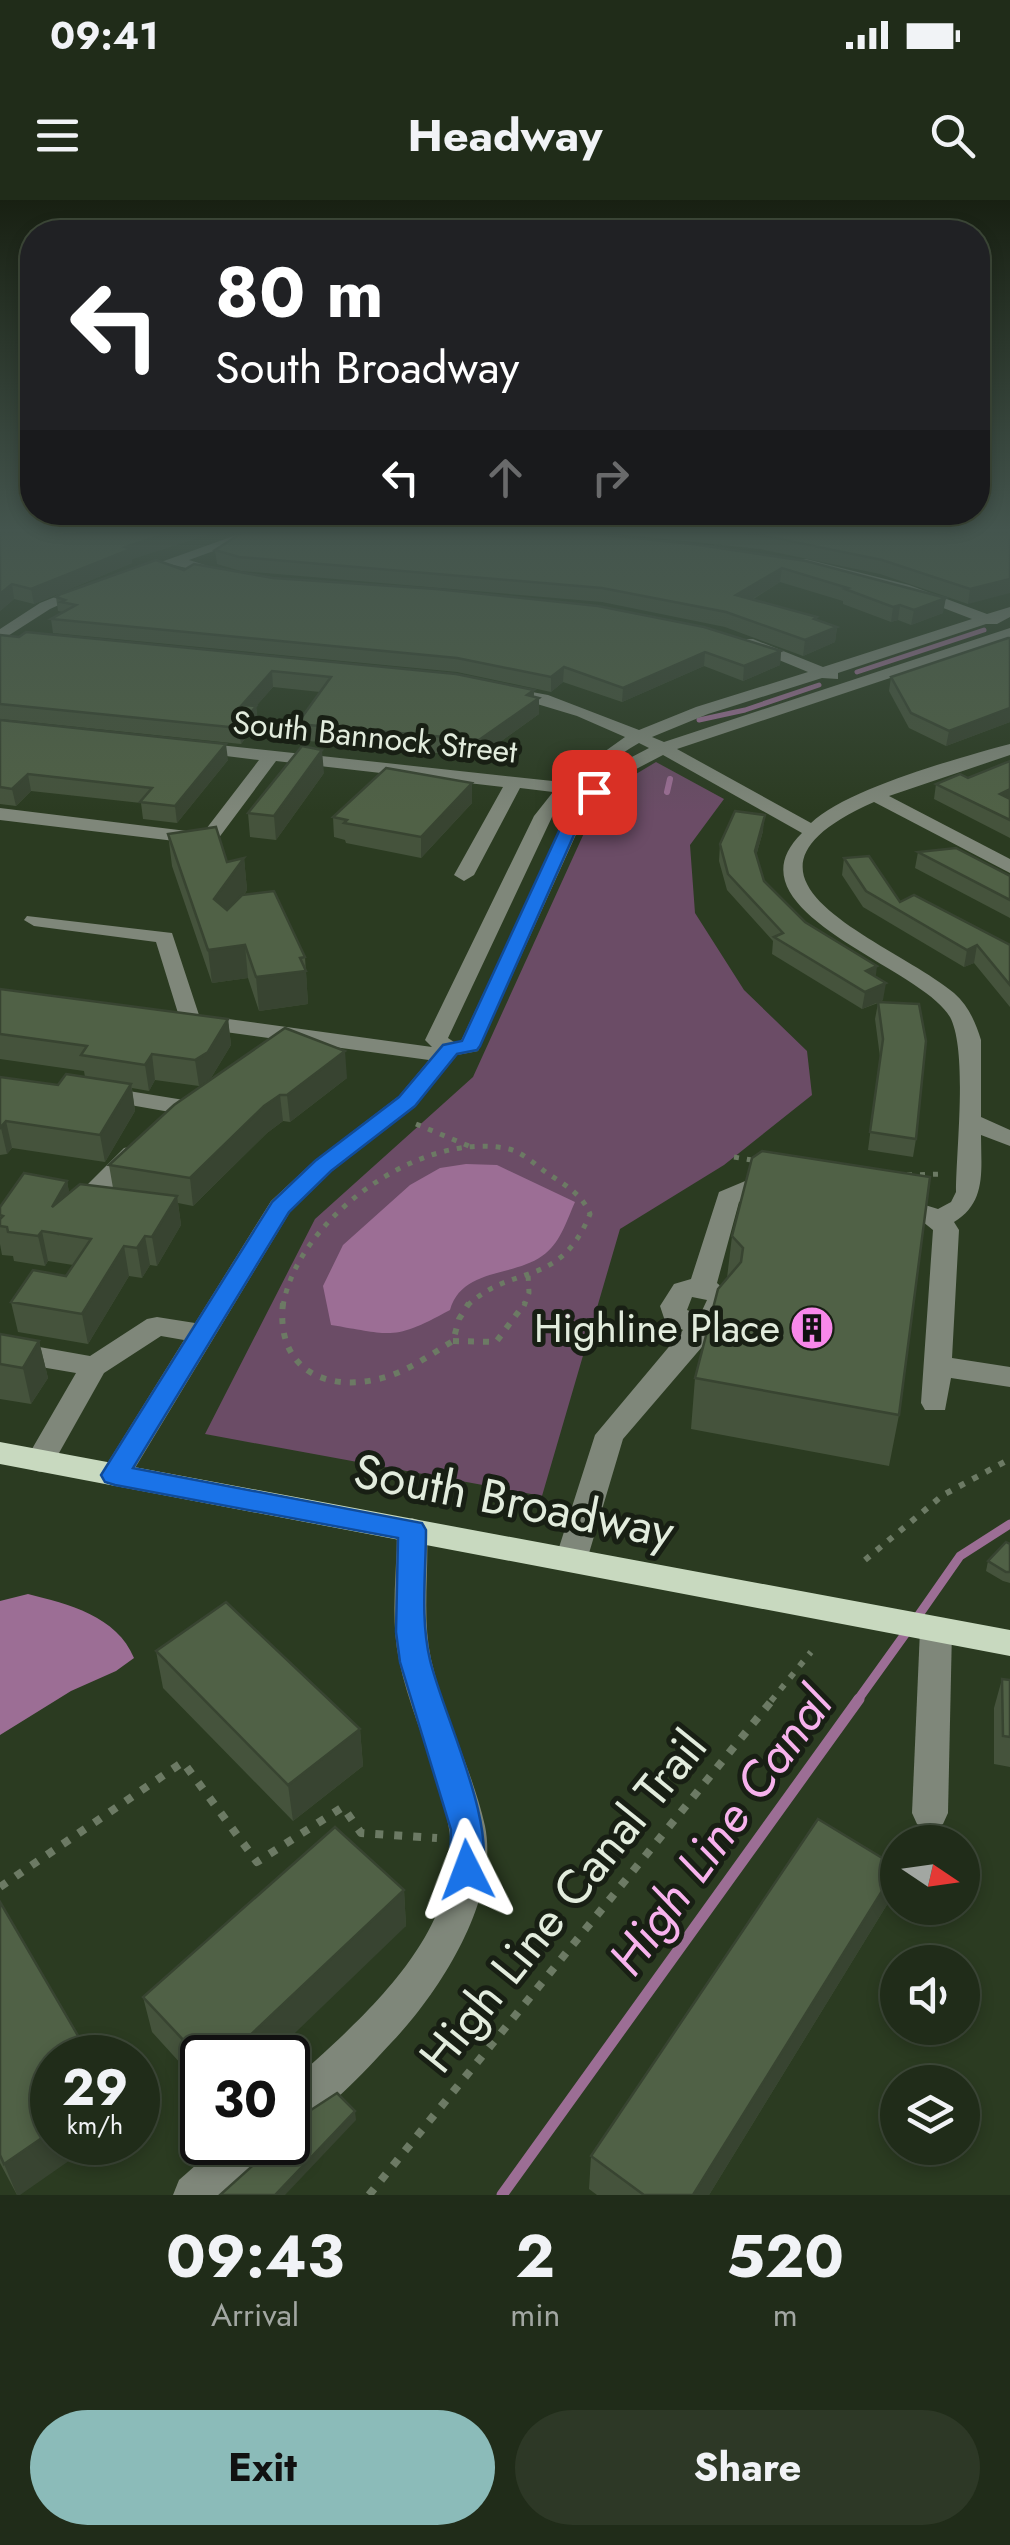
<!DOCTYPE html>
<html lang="en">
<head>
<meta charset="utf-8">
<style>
	:root { --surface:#202c19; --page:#2d3826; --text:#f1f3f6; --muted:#a2a7a2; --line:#3d4838; --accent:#8bbbb9 }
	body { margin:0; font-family:Jost,sans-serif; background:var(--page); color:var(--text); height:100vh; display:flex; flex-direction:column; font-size:38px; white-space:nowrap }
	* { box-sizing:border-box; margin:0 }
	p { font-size:32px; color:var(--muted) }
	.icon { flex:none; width:55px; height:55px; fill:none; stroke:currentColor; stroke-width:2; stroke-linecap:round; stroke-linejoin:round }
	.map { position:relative; height:1995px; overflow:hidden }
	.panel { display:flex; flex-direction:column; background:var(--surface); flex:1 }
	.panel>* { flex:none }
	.banner { position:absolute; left:20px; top:20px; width:970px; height:305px; border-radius:40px; box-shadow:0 5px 15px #0003,0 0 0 2px var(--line); background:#202124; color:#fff; overflow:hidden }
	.needle { width:65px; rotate:103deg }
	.controls { position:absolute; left:880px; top:1625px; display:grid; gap:20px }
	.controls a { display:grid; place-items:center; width:100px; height:100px; border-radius:50%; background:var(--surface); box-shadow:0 5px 15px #0003,0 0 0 2px var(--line); font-size:50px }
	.speed { position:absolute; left:30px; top:1835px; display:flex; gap:20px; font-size:50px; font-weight:700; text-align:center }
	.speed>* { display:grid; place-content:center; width:130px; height:130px; border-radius:50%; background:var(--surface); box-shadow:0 5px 15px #0003,0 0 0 2px var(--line); line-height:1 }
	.speed small { font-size:25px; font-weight:400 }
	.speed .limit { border:5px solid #111; border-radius:15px; background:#fff; color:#111 }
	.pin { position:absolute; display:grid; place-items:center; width:85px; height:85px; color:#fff; margin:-42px; border-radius:20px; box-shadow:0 5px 15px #0006 }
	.me { position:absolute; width:110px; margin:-55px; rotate:357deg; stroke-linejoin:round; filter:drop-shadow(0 0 8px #0008) }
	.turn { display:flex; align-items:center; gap:35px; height:210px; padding:0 30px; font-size:45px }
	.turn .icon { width:130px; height:130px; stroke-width:2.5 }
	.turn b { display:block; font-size:70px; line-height:85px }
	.lanes { display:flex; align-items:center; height:95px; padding:0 30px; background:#0003; justify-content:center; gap:50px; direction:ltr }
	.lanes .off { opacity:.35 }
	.eta { display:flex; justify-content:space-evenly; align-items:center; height:170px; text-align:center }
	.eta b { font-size:60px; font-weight:700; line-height:70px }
	.cta { display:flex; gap:20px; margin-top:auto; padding:20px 30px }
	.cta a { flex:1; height:115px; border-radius:60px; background:var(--accent); color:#111; font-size:40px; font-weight:700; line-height:115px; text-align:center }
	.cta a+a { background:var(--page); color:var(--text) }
	.status { display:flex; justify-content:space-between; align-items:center; height:70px; padding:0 50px; background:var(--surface); direction:ltr }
	.status svg { height:28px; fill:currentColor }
	header { display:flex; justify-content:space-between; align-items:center; height:130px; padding:0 30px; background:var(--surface); font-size:45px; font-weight:700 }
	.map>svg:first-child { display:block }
	.green { fill:#6b4c66 }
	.water { fill:#9c6e95 }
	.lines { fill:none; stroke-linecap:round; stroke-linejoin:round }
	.stream-far3 { stroke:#9c6e95; stroke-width:5 }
	.stream-far2 { stroke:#9c6e95; stroke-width:6 }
	.stream-far1 { stroke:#9c6e95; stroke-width:9 }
	.stream { stroke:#9c6e95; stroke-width:11 }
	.path-far2 { stroke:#6c7a64; stroke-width:5; stroke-dasharray:5 8; stroke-linecap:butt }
	.path-far1 { stroke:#6c7a64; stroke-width:6; stroke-dasharray:6 9; stroke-linecap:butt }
	.path { stroke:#6c7a64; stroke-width:8; stroke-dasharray:8 11; stroke-linecap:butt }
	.minor { fill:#7f877a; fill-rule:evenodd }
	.major { fill:#c8d9bf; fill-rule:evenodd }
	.wall { fill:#45533c }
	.shaded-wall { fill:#384431 }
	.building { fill:#506146; stroke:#384431; stroke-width:2.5 }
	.route { fill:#1a73e8; stroke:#114b97; stroke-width:2.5 }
	.labels { text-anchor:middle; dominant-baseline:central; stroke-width:10; stroke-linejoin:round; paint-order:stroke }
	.far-street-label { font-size:32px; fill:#e2ecdd; stroke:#181f14 }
	.poi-label { font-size:40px; fill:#e2ecdd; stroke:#181f14; text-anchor:end }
	.near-street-label { font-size:48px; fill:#e2ecdd; stroke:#181f14 }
	.near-water-label { font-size:50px; font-style:italic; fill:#f7b2ed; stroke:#181f14 }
</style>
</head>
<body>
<div class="status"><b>09:41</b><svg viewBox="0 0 49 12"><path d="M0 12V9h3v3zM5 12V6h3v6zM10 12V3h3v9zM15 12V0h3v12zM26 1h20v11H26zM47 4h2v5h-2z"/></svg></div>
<header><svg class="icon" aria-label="menu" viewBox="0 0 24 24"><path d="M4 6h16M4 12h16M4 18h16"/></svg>Headway<svg class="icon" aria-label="search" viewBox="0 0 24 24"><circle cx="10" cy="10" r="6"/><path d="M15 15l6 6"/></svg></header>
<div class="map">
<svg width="1010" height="1995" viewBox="0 0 1010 1995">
	<rect width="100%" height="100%" fill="#2b3b21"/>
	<polygon class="green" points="656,562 724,599 690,645 695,713 744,790 807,851 812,895 724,965 620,1029 542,1296 205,1234 315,1019 473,877 595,609 621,583"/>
	<g class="water">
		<path d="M 466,964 L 497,965 L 575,1002 C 566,1022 560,1044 542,1056 C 513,1077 462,1068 450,1110 C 393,1141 393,1135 331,1125 L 323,1086 L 343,1045 L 410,985 L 440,968 Z"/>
		<path d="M 28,1394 C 68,1404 117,1416 134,1458 L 116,1471 L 71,1491 L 0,1535 L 0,1401 Z"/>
	</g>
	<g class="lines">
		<g class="stream-far3">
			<polyline points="857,472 984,430"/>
			<polyline points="699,520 745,510 819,485"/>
		</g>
		<polyline class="stream-far2" points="667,592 670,579"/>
		<g class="stream-far1">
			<polyline points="916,1419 960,1356 1010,1324"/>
			<polyline points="857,1501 908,1430"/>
		</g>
		<polyline class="stream" points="502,1995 859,1499"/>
		<g class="path-far2">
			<polyline points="416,924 469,946"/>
			<polyline points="734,957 757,961"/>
			<polyline points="907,975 946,974"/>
			<path d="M 283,1106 C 297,1019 421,929 509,949 C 522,952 536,965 547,973 C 565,985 582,994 590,1014 C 559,1090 513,1062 467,1106"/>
			<polyline points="524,1106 529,1093 528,1074"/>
		</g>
		<g class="path-far1">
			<path d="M 283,1103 C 275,1173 332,1196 392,1175 C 414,1167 433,1153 453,1141 L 459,1119 L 469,1103"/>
			<polyline points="453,1141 496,1142 525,1103"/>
			<polyline points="865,1360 943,1295 1010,1259"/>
			<polyline points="771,1501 811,1452"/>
		</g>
		<g class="path">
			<polyline points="0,1687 183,1562 257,1662 343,1607 361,1633 437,1638"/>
			<polyline points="369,1995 773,1499"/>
		</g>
		<g class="minor">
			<polygon points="242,333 263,333 189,360 224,371 224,377 161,362"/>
			<path d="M 806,359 L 909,385 L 987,414 L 1010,407 L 1010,417 L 997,424 L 986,424 L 838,473 L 838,479 L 822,478 L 708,514 L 652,537 L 664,542 L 1010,428 L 1010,438 L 677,549 L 811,623 C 846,589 961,557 1010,544 L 1010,555 L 889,596 L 1010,659 L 1010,673 L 874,602 C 700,679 891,740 954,793 C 968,805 976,823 981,840 L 981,917 L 1010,930 L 1010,946 L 981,935 C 981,970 987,1002 954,1022 L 959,1030 L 952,1158 L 1010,1167 L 1010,1187 L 951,1178 L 945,1210 L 925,1210 L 921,1203 L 933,1030 L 912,1013 L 925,1005 L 938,1009 L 951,1002 L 956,992 C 956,950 968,851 950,817 C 923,767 722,711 802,633 L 663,555 L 617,579 L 588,608 L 478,851 L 457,855 L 415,906 L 332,971 L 290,1012 L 126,1283 L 115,1286 L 104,1283 L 100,1275 L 184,1140 L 161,1136 L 104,1173 L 50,1269 L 40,1272 L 30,1269 L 25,1261 L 76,1173 L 0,1160 L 0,1140 L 90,1156 L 147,1119 L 157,1117 L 195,1123 L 271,1001 L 314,961 L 399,896 L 429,860 L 182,826 L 156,742 L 34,726 L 24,720 L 27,716 L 172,733 L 199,815 L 432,847 L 425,840 L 534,616 L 553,592 L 520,588 L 474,675 L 464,681 L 454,675 L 503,587 L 276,561 L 215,643 L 208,645 L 0,620 L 0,608 L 203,633 L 259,560 L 186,551 L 186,543 L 192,542 L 562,582 L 625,537 L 577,516 L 494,491 L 494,485 L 548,495 L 639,530 L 696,507 L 808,472 L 743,445 L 743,439 L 753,439 L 823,467 L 972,419 L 899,391 L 801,366 L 801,360 ZM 639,543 L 649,548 L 605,571 L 571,606 L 461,841 L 454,842 L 448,838 L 552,617 C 577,587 604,563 639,543 Z"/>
			<polygon points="82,386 94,389 50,409 0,441 0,429 40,403"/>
			<polygon points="104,887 184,900 205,891 217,898 187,915 96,899 92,894 96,889"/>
			<polygon points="133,946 142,948 145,953 142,958 97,1005 79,1005 75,999 79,993 124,948"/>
			<path d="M 750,979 L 777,980 L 789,988 L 786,993 L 754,995 L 739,1002 L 717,1083 L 734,1098 L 732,1112 L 623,1239 L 587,1360 L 582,1369 L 571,1372 L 560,1369 L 555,1360 L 595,1235 L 683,1130 L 665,1121 L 660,1106 L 674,1084 L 691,1079 L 719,992 ZM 692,1097 L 707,1100 L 700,1115 L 687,1110 Z"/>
			<path d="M 412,1318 L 423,1322 L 427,1330 C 429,1373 422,1417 431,1459 C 444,1516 472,1569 485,1626 C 500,1699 439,1793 391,1843 C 363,1873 326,1915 288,1931 L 288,1885 C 356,1824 466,1733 449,1629 C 440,1571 411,1518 399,1460 C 390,1417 397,1373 397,1330 L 401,1322 Z"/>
			<polygon points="936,1417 947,1421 952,1430 948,1613 943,1624 930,1629 917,1624 912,1613 920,1430 925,1421"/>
			<polygon points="222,1942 273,1942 268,1957 225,1995 173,1995 179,1980"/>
		</g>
		<polygon class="major" points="0,1242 1010,1430 1010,1456 0,1264"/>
	</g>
	<g class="wall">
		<polygon points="0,333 213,333 132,359 132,363 34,404 14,399 0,411"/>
		<polygon points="608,333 1010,333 968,404 880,374 760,349"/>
		<polygon points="692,344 943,413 911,425 898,420 891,422 843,404 843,401 780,382 752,400 817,417 817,420 837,427 835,442 803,456 725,427 602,402 241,371 217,364 215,350"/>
		<polygon points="184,370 273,378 781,451 780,465 743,481 704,466 622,502 563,482 551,492 457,472 53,433 51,419 63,412 58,411 56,397"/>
		<polygon points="0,435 534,490 534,497 539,498 539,514 479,557 298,540 297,524 320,492 273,487 256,506 258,522 241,544 0,519"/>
		<polygon points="1010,438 1010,522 946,546 909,528 889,491 891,477"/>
		<polygon points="0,520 228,560 177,623 143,619 141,603 31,591 16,606 0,604"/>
		<polygon points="1010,561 1010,638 934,599 936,584 968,578"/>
		<polygon points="324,573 276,640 250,637 248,613"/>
		<polygon points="472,583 472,603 421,658 346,643 345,640 334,637 333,617"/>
		<polygon points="763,631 756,656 764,681 805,722 876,777 883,800 879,802 916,939 913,957 868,950 880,857 875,819 878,803 862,809 772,754 773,741 727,690 719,661 720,644"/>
		<polygon points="168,634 227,662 244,658 247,690 244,695 305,757 308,804 259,811 248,778 212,783 172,666"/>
		<polygon points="918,652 1010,676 1010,718 915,668"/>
		<polygon points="844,658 900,702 1010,745 1010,807 974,763 964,767 863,707 842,675"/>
		<polygon points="0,789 228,819 231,845 211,878 199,886 155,880 149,891 132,888 135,911 105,962 12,948 7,954 0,955 0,877 58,885 85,877 84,871 0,859"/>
		<polygon points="347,878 290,922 283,921 267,933 193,1006 178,1003 181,1025 157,1066 150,1065 142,1078 129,1076 88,1144 18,1132 11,1102 66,1076 73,1065 48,1061 45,1066 14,1061 13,1056 2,1055 0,1044 0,1007 67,981 69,993 113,988 109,965 174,905"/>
		<polygon points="732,1036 899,1215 889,1266 691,1229 695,1178 727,1078"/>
		<polygon points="0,1134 39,1141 48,1178 31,1204 0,1199"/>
		<polygon points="1010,1344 1010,1383 1003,1381 986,1371 988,1361"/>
		<polygon points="156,1451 360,1529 363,1566 293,1621 163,1488"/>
		<polygon points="1002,1479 1010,1480 1010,1567 994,1564 994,1508"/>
		<polygon points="897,1667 888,1703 709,1995 597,1995 589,1989 591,1956"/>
		<polygon points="404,1690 406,1726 202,1858 202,1887 152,1832 143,1797"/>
		<polygon points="0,1702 20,1995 17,1995 0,1963"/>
	</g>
	<g class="shaded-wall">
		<polygon points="168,333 213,333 132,359 132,363 34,404 31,389 125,347"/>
		<polygon points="782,368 780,382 734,410 736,395"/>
		<polygon points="1010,379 1010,393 968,404 970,389"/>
		<polygon points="12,384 14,399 0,411 0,394"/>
		<polygon points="946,398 943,413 911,425 914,410"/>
		<polygon points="900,405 898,420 891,422 893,407"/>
		<polygon points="837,427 835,442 803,456 805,440"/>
		<polygon points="781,451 780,465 743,481 744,466"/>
		<polygon points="705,452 704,466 622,502 623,488"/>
		<polygon points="564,467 563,482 551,492 551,477"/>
		<polygon points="272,471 273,487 243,521 242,505"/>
		<polygon points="534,490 533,502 539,498 539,514 479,557 479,540"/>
		<polygon points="256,506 258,522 241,544 239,528"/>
		<polygon points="1010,508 1010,522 946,546 949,531"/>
		<polygon points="226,544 228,560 177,623 175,606"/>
		<polygon points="322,550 324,573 276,640 274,616"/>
		<polygon points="28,574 31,591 16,606 12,589"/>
		<polygon points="472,583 472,603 421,658 421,637"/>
		<polygon points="1010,589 1010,604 1000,594"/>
		<polygon points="765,615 763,631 753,667 755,651"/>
		<polygon points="244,658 247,690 217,731 214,699"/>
		<polygon points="245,745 248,778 212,783 208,750"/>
		<polygon points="977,745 974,763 964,767 967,750"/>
		<polygon points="877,766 875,783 866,771"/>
		<polygon points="306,771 308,804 259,811 256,777"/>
		<polygon points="886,783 883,800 862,809 865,792"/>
		<polygon points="228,819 231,845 211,878 199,886 195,860"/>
		<polygon points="345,851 347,878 290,922 287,895"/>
		<polygon points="152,854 155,880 149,891 145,865"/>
		<polygon points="131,884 135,911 105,962 100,935"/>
		<polygon points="280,895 283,921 267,933 193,1006 190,978 264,906"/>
		<polygon points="6,921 12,948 7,954 1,928"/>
		<polygon points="67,981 73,1011 58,1036 52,1007"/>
		<polygon points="177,996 181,1025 157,1066 152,1037"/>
		<polygon points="42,1031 48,1061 45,1066 38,1036"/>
		<polygon points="145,1036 150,1065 142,1078 137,1048"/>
		<polygon points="124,1046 129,1076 88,1144 82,1114"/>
		<polygon points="39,1141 48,1178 31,1204 23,1168"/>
		<polygon points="360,1529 363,1566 293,1621 288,1585"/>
		<polygon points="897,1667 888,1703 709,1995 693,1995"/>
		<polygon points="404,1690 406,1726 269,1858 226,1858"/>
		<polygon points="355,1911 356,1920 285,1995 275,1995"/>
		<polygon points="52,1931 52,1942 96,1942 20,1995 17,1995 4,1964"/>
	</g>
	<g class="building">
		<polygon points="0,333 168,333 125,347 131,349 31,389 12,384 0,394"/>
		<polygon points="242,333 586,333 692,344 806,361 946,398 914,410 900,405 893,407 845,389 848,388 782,368 736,395 817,417 814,419 837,427 805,440 726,412 602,388 239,357 215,350"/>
		<polygon points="742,333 1010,333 1010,379 970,389 882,360 761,335"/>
		<polygon points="156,360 184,370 194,364 273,378 436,389 598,406 704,427 781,451 744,466 705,452 623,488 564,467 551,477 457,458 51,419 76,405 61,402 65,400 56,397 61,394"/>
		<polygon points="26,432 456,474 534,490 527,495 539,498 479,540 297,524 331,477 272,471 242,505 256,506 239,528 0,504 0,435 19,437"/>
		<polygon points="1008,438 1010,438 1010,508 949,531 911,513 891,477"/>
		<polygon points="0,520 226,544 175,606 140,602 152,588 28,574 12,589 0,587"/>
		<polygon points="302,546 322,550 274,616 248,613"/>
		<polygon points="1010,561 1010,589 1000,594 1010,599 1010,620 936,584 960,574 968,578"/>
		<polygon points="386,568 472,583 421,637 344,623 347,620 333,617"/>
		<polygon points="735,611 765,615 755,651 764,681 805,722 877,766 866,771 886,783 865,792 774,737 783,733 728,674 720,644"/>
		<polygon points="216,627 227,662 244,658 214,699 227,710 242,695 274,691 305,757 300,758 306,771 256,777 245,745 208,750 168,634"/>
		<polygon points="956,648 1010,676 1010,700 918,652"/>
		<polygon points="869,656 900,702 914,695 1010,745 1010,785 977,745 967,750 866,691 844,658"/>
		<polygon points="0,789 228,819 208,852 195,860 152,854 145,865 81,855 87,846 0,834"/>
		<polygon points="878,802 919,804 926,841 916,939 870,932 883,839"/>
		<polygon points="285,828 345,851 287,895 280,895 264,906 190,978 109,965 174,905"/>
		<polygon points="66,874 131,884 100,935 6,921 0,928 0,877 58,885"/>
		<polygon points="762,951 930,977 899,1215 695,1178 718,1089 741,1062 743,1048 732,1036 752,958"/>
		<polygon points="24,973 67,981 52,1007 80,984 177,996 152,1037 145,1036 137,1048 124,1046 82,1114 11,1102 33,1070 66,1076 91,1039 42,1031 38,1036 8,1032 7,1027 0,1026 0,1019 3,1016 0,1015 0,1007"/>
		<polygon points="0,1134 39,1141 23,1168 0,1164"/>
		<polygon points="1006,1342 1010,1344 1010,1372 1006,1372 988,1361"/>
		<polygon points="226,1402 360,1529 288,1585 156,1451"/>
		<polygon points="1002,1479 1010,1480 1010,1537 1003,1536"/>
		<polygon points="818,1619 897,1667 693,1995 644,1995 591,1956"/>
		<polygon points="335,1627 404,1690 226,1858 202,1858 202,1860 143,1797"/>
		<polygon points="0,1702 91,1858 52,1858 52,1931 4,1964 0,1955"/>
		<polygon points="337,1893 355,1911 275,1995 220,1995 269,1951 275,1942 288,1942 288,1925"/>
	</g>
	<linearGradient id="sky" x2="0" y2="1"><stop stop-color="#182012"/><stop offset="0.54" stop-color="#44554e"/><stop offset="1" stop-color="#44554e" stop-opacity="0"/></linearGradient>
	<rect width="1010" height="612" fill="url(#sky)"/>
	<path class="route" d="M 588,589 L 602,592 L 582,617 L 480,846 L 477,850 L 457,854 L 415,906 L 331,971 L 289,1012 L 133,1268 L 422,1323 L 426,1330 C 426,1373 420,1418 430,1460 C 443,1515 501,1631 479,1681 L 467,1685 L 455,1681 L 450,1670 L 451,1630 L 400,1462 L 396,1432 L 398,1338 L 115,1285 L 105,1282 L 101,1275 L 272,1002 L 315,961 L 399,897 L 443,845 L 462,841 L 566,616 Z"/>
	<defs>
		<symbol id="building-disc" viewBox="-11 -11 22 22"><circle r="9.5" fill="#f888ea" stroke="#181f14"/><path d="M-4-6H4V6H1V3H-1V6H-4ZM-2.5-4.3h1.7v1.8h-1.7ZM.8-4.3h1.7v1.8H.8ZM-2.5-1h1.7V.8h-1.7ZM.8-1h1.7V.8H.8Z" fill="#111"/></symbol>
	</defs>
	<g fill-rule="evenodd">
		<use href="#building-disc" x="787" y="1103" width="50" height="50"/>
	</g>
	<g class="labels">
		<g class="far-street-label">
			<text transform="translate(375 537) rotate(6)">South Bannock Street</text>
		</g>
		<g class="poi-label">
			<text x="780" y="1128">Highline Place</text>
		</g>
		<g class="near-street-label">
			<text transform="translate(514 1301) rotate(11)">South Broadway</text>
			<text transform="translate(563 1701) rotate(-51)">High Line Canal Trail</text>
		</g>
		<g class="near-water-label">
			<text transform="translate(720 1631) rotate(-54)">High Line Canal</text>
		</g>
	</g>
</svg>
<div class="controls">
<a><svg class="needle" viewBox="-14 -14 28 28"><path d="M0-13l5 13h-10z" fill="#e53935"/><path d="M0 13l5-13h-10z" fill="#a2a7a2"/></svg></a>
<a><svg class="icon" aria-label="sound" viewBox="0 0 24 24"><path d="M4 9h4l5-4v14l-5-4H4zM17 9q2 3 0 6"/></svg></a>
<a><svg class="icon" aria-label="layers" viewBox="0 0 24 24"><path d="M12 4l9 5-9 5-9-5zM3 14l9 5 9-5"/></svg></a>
</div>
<div class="speed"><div>29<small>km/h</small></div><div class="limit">30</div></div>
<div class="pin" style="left:594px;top:592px;background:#d93025"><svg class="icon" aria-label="arrive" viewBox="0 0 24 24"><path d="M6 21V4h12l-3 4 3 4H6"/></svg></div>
<svg class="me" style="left:467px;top:1670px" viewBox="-20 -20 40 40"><path d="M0-17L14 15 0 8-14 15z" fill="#1a73e8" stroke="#fff" stroke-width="4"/></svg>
<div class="banner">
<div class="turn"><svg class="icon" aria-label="left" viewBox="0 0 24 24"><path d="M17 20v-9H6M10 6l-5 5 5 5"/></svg><div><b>80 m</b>South Broadway</div></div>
<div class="lanes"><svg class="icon" aria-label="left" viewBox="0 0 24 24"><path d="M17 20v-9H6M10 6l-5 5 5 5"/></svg><svg class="icon off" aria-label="ahead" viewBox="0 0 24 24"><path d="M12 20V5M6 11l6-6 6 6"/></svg><svg class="icon off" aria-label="right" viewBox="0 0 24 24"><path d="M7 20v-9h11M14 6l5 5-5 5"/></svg></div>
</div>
</div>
<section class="panel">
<div class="eta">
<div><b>09:43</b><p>Arrival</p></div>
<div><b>2</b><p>min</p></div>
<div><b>520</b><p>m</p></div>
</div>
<div class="cta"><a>Exit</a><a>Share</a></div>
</section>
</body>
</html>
